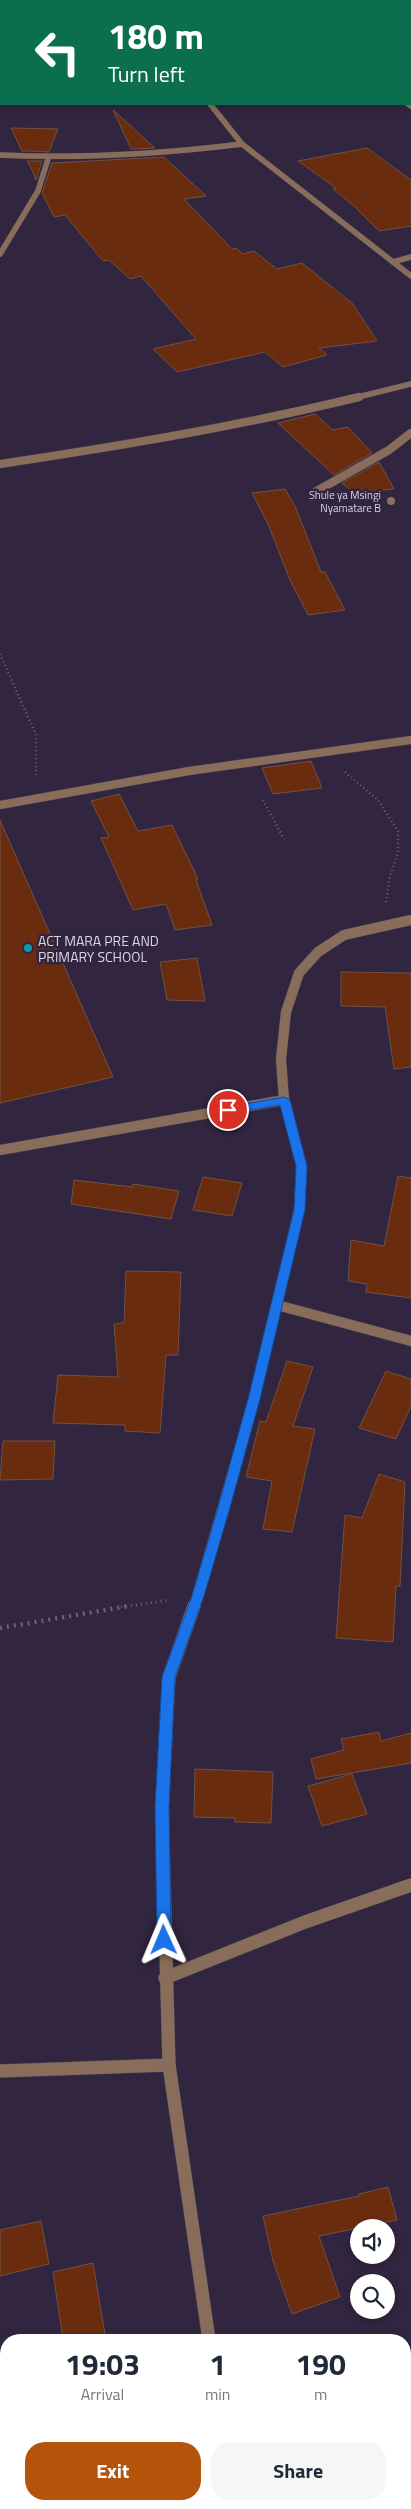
<!DOCTYPE html>
<html lang="en">
<head>
<meta charset="utf-8">
<style>
	:root { --surface:#fff; --page:#f6f6f7; --text:#1f2937; --muted:#747a83; --accent:#b45309 }
	body { margin:0; font-family:"Titillium Web",sans-serif; background:var(--page); color:var(--text); height:100vh; display:flex; flex-direction:column; font-size:19px; white-space:nowrap }
	* { box-sizing:border-box; margin:0 }
	p { font-size:16px; color:var(--muted) }
	.icon { flex:none; width:28px; height:28px; fill:none; stroke:currentColor; stroke-width:2; stroke-linecap:round; stroke-linejoin:round }
	.map { position:relative; flex:1; overflow:hidden }
	.panel { position:absolute; left:0px; top:2334px; width:411px; height:176px; display:flex; flex-direction:column; background:var(--surface); border-radius:20px 20px 0 0; box-shadow:0 2px 8px #0003 }
	.panel>* { flex:none }
	.top-card { position:absolute; left:0px; top:0px; width:411px; height:105px; box-shadow:0 2px 8px #0003; background:#0b6e4f; color:#fff; overflow:hidden }
	.tools { position:absolute; left:350px; top:2219px; display:grid; gap:10px }
	.tools a { display:grid; place-items:center; width:45px; height:45px; border-radius:50%; background:var(--surface); box-shadow:0 2px 8px #0003; font-size:25px }
	.pin { position:absolute; display:grid; place-items:center; width:42px; height:42px; color:#fff; margin:-21px; border:2px solid #fff; border-radius:50%; box-shadow:0 1px 5px #0007 }
	.me { position:absolute; width:55px; margin:-28px; rotate:359deg; stroke-linejoin:round; filter:drop-shadow(0 0 4px #0008) }
	.turn { display:flex; align-items:center; gap:18px; height:105px; padding:0 25px; font-size:22px }
	.turn .icon { width:65px; height:65px; stroke-width:2.5 }
	.turn b { display:block; font-size:35px; line-height:42px }
	.eta { display:flex; justify-content:space-evenly; align-items:center; height:85px; text-align:center }
	.eta b { font-size:30px; font-weight:700; line-height:35px }
	.action { display:flex; gap:10px; margin-top:auto; padding:10px 25px }
	.action a { flex:1; height:58px; border-radius:20px; background:var(--accent); color:#fff; font-size:20px; font-weight:700; line-height:58px; text-align:center }
	.action a+a { background:var(--page); color:var(--text) }
	.map>svg:first-child { display:block }
	.building { fill:#6a2c0e; stroke:#715143 }
	.lines { fill:none; stroke-linecap:round; stroke-linejoin:round }
	.service-casing { stroke:#4d415a; stroke-width:9 }
	.minor-far3-casing { stroke:#4d415a; stroke-width:6 }
	.minor-far2-casing { stroke:#4d415a; stroke-width:9 }
	.minor-far1-casing { stroke:#4d415a; stroke-width:11 }
	.minor-casing { stroke:#4d415a; stroke-width:14 }
	.path-far2 { stroke:#6c6178; stroke-width:2.5; stroke-dasharray:1 3; stroke-linecap:butt }
	.path-far1 { stroke:#6c6178; stroke-width:3; stroke-dasharray:1 4; stroke-linecap:butt }
	.path { stroke:#6c6178; stroke-width:4.5; stroke-dasharray:2 5; stroke-linecap:butt }
	.service { stroke:#886e5a; stroke-width:8 }
	.minor-far3 { stroke:#886e5a; stroke-width:5.5 }
	.minor-far2 { stroke:#886e5a; stroke-width:8 }
	.minor-far1 { stroke:#886e5a; stroke-width:10 }
	.minor { stroke:#886e5a; stroke-width:13 }
	.route { fill:#1a73e8; stroke:#114b97 }
	.education-dot { fill:#8d6e63; stroke:#32253f; stroke-width:2 }
	.culture-dot { fill:#0f9aa8; stroke:#32253f; stroke-width:2 }
	.labels { text-anchor:middle; dominant-baseline:central; stroke-width:5; stroke-linejoin:round; paint-order:stroke }
	.far-poi-label { font-size:11px; fill:#dcd4e5; stroke:#32253f; text-anchor:end }
	.poi-label { font-size:14px; fill:#dcd4e5; stroke:#32253f; text-anchor:start }
</style>
</head>
<body>
<div class="map">
<svg width="411" height="2509" viewBox="0 0 411 2509">
	<rect width="100%" height="100%" fill="#32253f"/>
	<g class="building">
		<polygon points="113,110 155,148 131,149"/>
		<polygon points="11,128 58,129 49,152 30,151 22,151"/>
		<polygon points="367,148 411,180 411,226 379,231 354,206 333,189 336,188 298,161"/>
		<polygon points="164,157 206,196 184,199 232,249 236,248 243,254 254,251 277,269 302,263 353,304 377,341 319,348 327,355 283,367 265,352 177,372 153,349 196,339 141,276 130,279 109,260 103,261 65,215 54,217 42,193 52,163"/>
		<polygon points="27,161 42,161 36,180 32,170"/>
		<polygon points="315,414 333,430 348,427 372,453 334,475 278,423"/>
		<polygon points="379,462 394,489 354,493 342,483"/>
		<polygon points="285,489 295,506 321,572 325,572 345,610 308,615 290,580 268,524 252,493"/>
		<polygon points="311,761 322,788 273,794 262,768"/>
		<polygon points="119,794 138,831 172,825 198,879 196,880 212,925 175,930 166,904 133,910 101,838 109,837 91,801"/>
		<polygon points="0,820 113,1077 0,1103"/>
		<polygon points="197,958 205,1001 167,1000 160,962"/>
		<polygon points="341,972 411,973 411,1067 394,1069 385,1007 341,1006"/>
		<polygon points="398,1176 411,1178 411,1298 366,1292 367,1284 348,1281 351,1240 384,1246"/>
		<polygon points="203,1177 242,1183 232,1216 193,1210"/>
		<polygon points="74,1180 132,1187 133,1184 179,1191 171,1219 71,1204"/>
		<polygon points="126,1271 181,1272 178,1355 166,1355 160,1433 125,1431 125,1425 53,1423 58,1375 118,1377 114,1324 124,1323"/>
		<polygon points="287,1361 313,1367 293,1426 315,1429 292,1532 263,1529 272,1481 246,1477 260,1421 266,1422"/>
		<polygon points="386,1371 411,1379 411,1406 396,1439 359,1428"/>
		<polygon points="3,1441 55,1441 53,1479 0,1480"/>
		<polygon points="379,1474 405,1482 400,1586 396,1586 393,1642 336,1638 345,1515 362,1518"/>
		<polygon points="379,1732 381,1741 411,1733 411,1763 316,1779 311,1759 344,1750 341,1739"/>
		<polygon points="195,1769 273,1772 271,1823 235,1822 235,1818 194,1817"/>
		<polygon points="352,1774 367,1814 322,1826 308,1786"/>
		<polygon points="388,2187 397,2220 319,2236 340,2297 292,2314 273,2261 263,2216 359,2196 359,2194"/>
		<polygon points="41,2221 49,2264 0,2276 0,2230"/>
		<polygon points="93,2263 106,2340 63,2340 53,2272"/>
	</g>
	<g class="lines">
		<defs>
			<polyline id="service" points="315,492 389,450 411,433"/>
			<g id="minor-far3">
				<polyline points="210,104 242,144 411,276"/>
				<polyline points="408,104 411,106"/>
				<path d="M 0,155 C 81,159 161,154 242,144"/>
				<polyline points="0,254 38,191 48,159"/>
				<polyline points="393,262 411,257"/>
				<polyline points="354,398 411,384"/>
			</g>
			<g id="minor-far2">
				<path d="M 0,464 C 120,446 240,426 359,397"/>
				<polyline points="0,805 189,771 411,740"/>
				<polyline points="408,921 411,920"/>
			</g>
			<g id="minor-far1">
				<polyline points="0,1150 284,1100"/>
				<polyline points="277,1305 411,1341"/>
				<polyline points="194,1607 254,1399 299,1210 302,1166 284,1100 281,1059 286,1012 299,973 318,952 344,935 411,920"/>
			</g>
			<g id="minor">
				<polyline points="194,1606 169,1677 162,1807 169,2065 209,2340"/>
				<polyline points="165,1978 305,1922 411,1885"/>
				<polyline points="0,2071 169,2065"/>
				<polyline points="233,2504 234,2509"/>
			</g>
		</defs>
		<use href="#service" class="service-casing"/>
		<use href="#minor-far3" class="minor-far3-casing"/>
		<use href="#minor-far2" class="minor-far2-casing"/>
		<use href="#minor-far1" class="minor-far1-casing"/>
		<use href="#minor" class="minor-casing"/>
		<g class="path-far2">
			<polyline points="0,654 36,735 36,775"/>
			<polyline points="345,772 378,800 398,831 398,853 390,876 386,902"/>
			<polyline points="263,800 284,839"/>
		</g>
		<polyline class="path-far1" points="121,1607 170,1600"/>
		<polyline class="path" points="0,1628 129,1606"/>
		<use href="#service" class="service"/>
		<use href="#minor-far3" class="minor-far3"/>
		<use href="#minor-far2" class="minor-far2"/>
		<use href="#minor-far1" class="minor-far1"/>
		<use href="#minor" class="minor"/>
	</g>
	<polygon class="route" points="284,1097 290,1100 307,1166 305,1210 260,1399 229,1511 204,1596 175,1677 169,1807 171,1940 169,1945 164,1947 159,1945 157,1940 155,1807 162,1677 192,1596 217,1511 248,1399 294,1210 296,1166 280,1105 228,1114 222,1110 228,1107"/>
	<circle class="education-dot" cx="391" cy="501" r="5"/>
	<circle class="culture-dot" cx="28" cy="948" r="5"/>
	<g class="labels">
		<g class="far-poi-label">
			<text x="381" y="495">Shule ya Msingi<tspan x="381" dy="13">Nyamatare B</tspan></text>
		</g>
		<g class="poi-label">
			<text x="38" y="940">ACT MARA PRE AND<tspan x="38" dy="16">PRIMARY SCHOOL</tspan></text>
		</g>
	</g>
</svg>
<div class="tools">
<a><svg class="icon" aria-label="sound" viewBox="0 0 24 24"><path d="M4 9h4l5-4v14l-5-4H4zM17 9q2 3 0 6"/></svg></a>
<a><svg class="icon" aria-label="search" viewBox="0 0 24 24"><circle cx="10" cy="10" r="6"/><path d="M15 15l6 6"/></svg></a>
</div>
<div class="pin" style="left:228px;top:1110px;background:#d93025"><svg class="icon" aria-label="arrive" viewBox="0 0 24 24"><path d="M6 21V4h12l-3 4 3 4H6"/></svg></div>
<svg class="me" style="left:164px;top:1940px" viewBox="-20 -20 40 40"><path d="M0-17L14 15 0 8-14 15z" fill="#1a73e8" stroke="#fff" stroke-width="4"/></svg>
<div class="top-card">
<div class="turn"><svg class="icon" aria-label="left" viewBox="0 0 24 24"><path d="M17 20v-9H6M10 6l-5 5 5 5"/></svg><div><b>180 m</b>Turn left</div></div>
</div>
<section class="panel">
<div class="eta">
<div><b>19:03</b><p>Arrival</p></div>
<div><b>1</b><p>min</p></div>
<div><b>190</b><p>m</p></div>
</div>
<div class="action"><a>Exit</a><a>Share</a></div>
</section>
</div>
</body>
</html>
